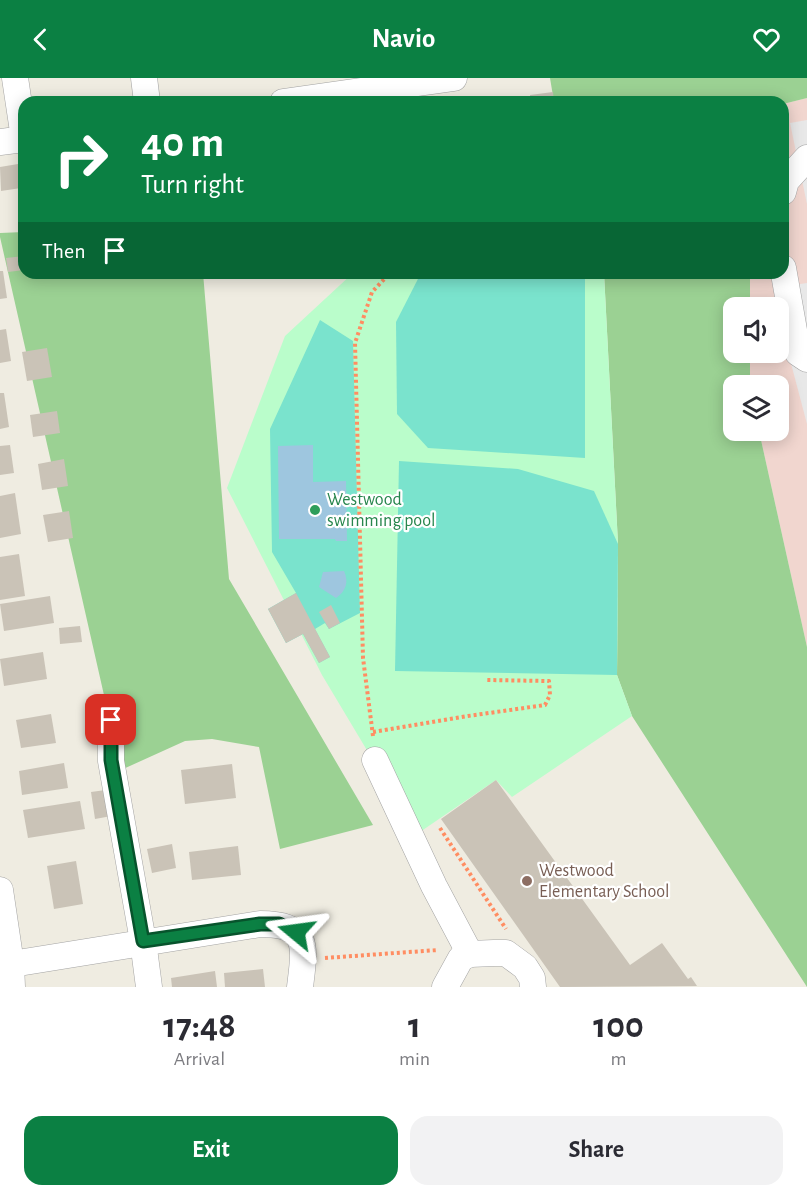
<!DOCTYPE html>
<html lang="en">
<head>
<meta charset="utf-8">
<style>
	:root { --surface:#fff; --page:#f2f2f3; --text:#2b2b33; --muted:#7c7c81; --accent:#0b8043 }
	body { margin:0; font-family:"Alegreya Sans",sans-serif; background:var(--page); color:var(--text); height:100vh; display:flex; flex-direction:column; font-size:22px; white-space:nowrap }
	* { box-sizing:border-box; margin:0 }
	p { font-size:20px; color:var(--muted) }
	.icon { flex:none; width:33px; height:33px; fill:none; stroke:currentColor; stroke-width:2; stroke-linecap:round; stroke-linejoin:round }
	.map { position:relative; height:909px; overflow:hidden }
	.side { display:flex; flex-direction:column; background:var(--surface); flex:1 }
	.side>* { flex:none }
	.hud { position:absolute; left:18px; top:18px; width:771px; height:183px; border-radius:18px; box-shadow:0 3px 15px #0003; background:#0b8043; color:#fff; overflow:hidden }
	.tools { position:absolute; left:723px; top:219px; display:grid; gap:12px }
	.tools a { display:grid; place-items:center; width:66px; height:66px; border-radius:12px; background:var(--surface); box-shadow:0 3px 15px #0003; font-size:30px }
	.pin { position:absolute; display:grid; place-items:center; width:51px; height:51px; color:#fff; margin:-26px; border-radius:12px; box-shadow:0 3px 9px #0006 }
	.me { position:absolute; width:66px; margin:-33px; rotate:286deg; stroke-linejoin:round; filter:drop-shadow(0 0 4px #0008) }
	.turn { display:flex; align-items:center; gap:21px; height:126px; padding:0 24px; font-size:27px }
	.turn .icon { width:78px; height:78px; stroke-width:2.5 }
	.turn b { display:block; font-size:42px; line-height:51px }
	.then { display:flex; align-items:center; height:57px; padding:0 24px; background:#0003; gap:12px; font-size:22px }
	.eta { display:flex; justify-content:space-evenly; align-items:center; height:102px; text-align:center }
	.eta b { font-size:36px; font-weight:700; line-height:42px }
	.cta { display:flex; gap:12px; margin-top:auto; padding:12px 24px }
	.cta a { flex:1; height:69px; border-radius:18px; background:var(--accent); color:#fff; font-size:24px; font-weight:700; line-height:69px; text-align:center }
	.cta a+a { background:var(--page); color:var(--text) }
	header { display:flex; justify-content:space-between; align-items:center; height:78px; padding:0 24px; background:var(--accent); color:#fff; font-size:27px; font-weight:700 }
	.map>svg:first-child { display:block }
	.commercial { fill:#f1d6cf }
	.forest { fill:#9bd193 }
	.park { fill:#bafdcb }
	.pitch { fill:#7ae3cd }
	.parking { fill:#e8e8e8 }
	.water { fill:#9ec6df }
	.building { fill:#cac3b7 }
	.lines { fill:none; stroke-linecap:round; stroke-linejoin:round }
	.minor-casing { stroke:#a3a3a3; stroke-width:27 }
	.path { stroke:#ff8d62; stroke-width:4; stroke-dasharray:3 3; stroke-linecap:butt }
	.minor { stroke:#fff; stroke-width:26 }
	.route-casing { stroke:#07532c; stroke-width:15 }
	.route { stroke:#0b8043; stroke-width:10 }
	.leisure-dot { fill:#2e9e5b; stroke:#fff; stroke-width:2 }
	.education-dot { fill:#8d6e63; stroke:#fff; stroke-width:2 }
	.labels { text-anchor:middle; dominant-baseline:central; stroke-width:4.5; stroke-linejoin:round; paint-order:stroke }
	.leisure-label { font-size:18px; fill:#27864d; stroke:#fff; text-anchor:start }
	.education-label { font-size:18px; fill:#785e54; stroke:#fff; text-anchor:start }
</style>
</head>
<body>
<header><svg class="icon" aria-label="back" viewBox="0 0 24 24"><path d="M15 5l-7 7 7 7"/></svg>Navio<svg class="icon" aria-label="heart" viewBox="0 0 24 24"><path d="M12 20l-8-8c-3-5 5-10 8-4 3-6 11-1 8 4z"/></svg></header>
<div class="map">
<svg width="807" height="909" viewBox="0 0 807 909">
	<rect width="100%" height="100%" fill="#efece1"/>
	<polygon class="commercial" points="807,20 807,569 759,353 778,352 778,308 750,308 750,275 778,274 778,230 750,229 750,195 783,195 783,26"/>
	<g class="forest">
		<polygon points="550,0 807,0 807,20 783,26 783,24 554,24"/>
		<polygon points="24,154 24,195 203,195 229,501 373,747 280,771 259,669 212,661 185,663 121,692 0,159 0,155"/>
		<polygon points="604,195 750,195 750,229 734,230 734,274 750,275 750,307 734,308 734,352 759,353 807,569 807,909 632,638 617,597 618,466"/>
	</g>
	<polygon class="park" points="353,195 604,195 618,466 617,597 632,638 512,719 496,702 417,756 322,597 227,410 285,258"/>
	<g class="pitch">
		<polygon points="421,195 585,195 585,380 428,370 397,336 396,244"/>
		<polygon points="320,242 353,263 360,535 329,551 325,545 315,551 330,579 319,585 303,556 286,565 268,531 296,515 272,474 270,351"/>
		<polygon points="399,383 518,391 594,413 618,466 617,597 395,593"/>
	</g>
	<g class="parking">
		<polygon points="807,42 807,126 790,45"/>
		<polygon points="807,205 807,346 779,240 778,230 777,229 773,210"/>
	</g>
	<g class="water">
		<polygon points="313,367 313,404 346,403 347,463 336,463 335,461 279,461 278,368"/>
		<path d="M 344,493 C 349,504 346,513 336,520 L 319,509 L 323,494 Z"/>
	</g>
	<g class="building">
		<polygon points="553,14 554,24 531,24 530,17"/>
		<polygon points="18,86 21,110 1,113 0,89"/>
		<polygon points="24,178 24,192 8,194 6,180"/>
		<polygon points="0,193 3,193 7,220 0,221"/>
		<polygon points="60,195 75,195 75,199 61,201"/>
		<polygon points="6,251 11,283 0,285 0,252"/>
		<polygon points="47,270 52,299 27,303 22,274"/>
		<polygon points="0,315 4,315 9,349 0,351"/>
		<polygon points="57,333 60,355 33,359 30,337"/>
		<polygon points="10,367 14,395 0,397 0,368"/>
		<polygon points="64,381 68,408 42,412 38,386"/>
		<polygon points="15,415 21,456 0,460 0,418"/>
		<polygon points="69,433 73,460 48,464 43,437"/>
		<polygon points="19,476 25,518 0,522 0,479"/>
		<polygon points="296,515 330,579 319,585 303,556 286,565 268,531"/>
		<polygon points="50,518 54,545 4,553 0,526"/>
		<polygon points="331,527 340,545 329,551 319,534"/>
		<polygon points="80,548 82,564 60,566 59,550"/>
		<polygon points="43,574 47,601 4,608 0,581"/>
		<polygon points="51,636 56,665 21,670 16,642"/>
		<polygon points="64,685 68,710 22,717 19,693"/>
		<polygon points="232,686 236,720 185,726 181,692"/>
		<polygon points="496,702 630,887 662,865 688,901 691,899 697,908 560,909 441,741"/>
		<polygon points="113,711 117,737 95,741 91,714"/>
		<polygon points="80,723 85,751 28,760 23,732"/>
		<polygon points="172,766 176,790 152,795 147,771"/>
		<polygon points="238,768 241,797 192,802 189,774"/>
		<polygon points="76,783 83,826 54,831 47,788"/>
		<polygon points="263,891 265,909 225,909 224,895"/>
		<polygon points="215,893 217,909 172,909 171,900"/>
	</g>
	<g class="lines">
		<defs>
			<g id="minor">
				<polyline points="15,0 24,60"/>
				<polyline points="144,0 147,24"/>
				<polyline points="283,24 454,0"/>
				<polyline points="0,64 24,61"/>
				<polyline points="783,114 786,103 807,80"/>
				<polyline points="783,190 798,275 807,281"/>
				<polyline points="111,642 111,683 143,863 149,909"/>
				<polyline points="375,682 434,808 470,876"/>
				<polyline points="0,812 11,886 12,909"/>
				<path d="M 0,888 L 260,846 C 310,846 305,868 300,909"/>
				<polyline points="445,909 461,880 470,876 494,875 506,875 525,889 532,900 533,909"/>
			</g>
		</defs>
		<use href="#minor" class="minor-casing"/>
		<g class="path">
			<polyline points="373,654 468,638 545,627 550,617 549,603 486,602"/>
			<polyline points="373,658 363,580 355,265 372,214 390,195"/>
			<polyline points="440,750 506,851"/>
			<polyline points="325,880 438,872"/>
		</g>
		<use href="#minor" class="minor"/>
	</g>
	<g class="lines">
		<defs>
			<polyline id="route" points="111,642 111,682 143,863 260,846 279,846 296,854"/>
		</defs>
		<use href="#route" class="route-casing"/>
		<use href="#route" class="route"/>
	</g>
	<circle class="leisure-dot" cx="315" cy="432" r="6"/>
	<circle class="education-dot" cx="527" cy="803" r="6"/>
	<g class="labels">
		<g class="leisure-label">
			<text x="327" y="422">Westwood<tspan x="327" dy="21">swimming pool</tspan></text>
		</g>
		<g class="education-label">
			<text x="539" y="793">Westwood<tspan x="539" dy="21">Elementary School</tspan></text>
		</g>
	</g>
</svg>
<div class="tools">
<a><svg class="icon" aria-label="sound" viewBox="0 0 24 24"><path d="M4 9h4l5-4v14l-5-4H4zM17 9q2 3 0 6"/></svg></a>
<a><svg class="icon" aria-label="layers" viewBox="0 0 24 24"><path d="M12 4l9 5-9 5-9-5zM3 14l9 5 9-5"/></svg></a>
</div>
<div class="pin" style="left:111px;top:642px;background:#d93025"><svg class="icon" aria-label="arrive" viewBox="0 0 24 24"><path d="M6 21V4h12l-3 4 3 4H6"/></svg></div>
<svg class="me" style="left:296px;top:854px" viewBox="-20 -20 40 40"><path d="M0-17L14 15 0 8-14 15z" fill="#0b8043" stroke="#fff" stroke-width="4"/></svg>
<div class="hud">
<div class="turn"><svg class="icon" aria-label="right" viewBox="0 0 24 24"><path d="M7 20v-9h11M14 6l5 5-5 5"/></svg><div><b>40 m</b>Turn right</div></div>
<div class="then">Then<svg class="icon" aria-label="arrive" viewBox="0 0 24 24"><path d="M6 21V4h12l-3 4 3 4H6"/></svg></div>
</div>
</div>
<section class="side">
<div class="eta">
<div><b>17:48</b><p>Arrival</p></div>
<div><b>1</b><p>min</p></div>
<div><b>100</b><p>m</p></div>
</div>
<div class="cta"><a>Exit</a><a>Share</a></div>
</section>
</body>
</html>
